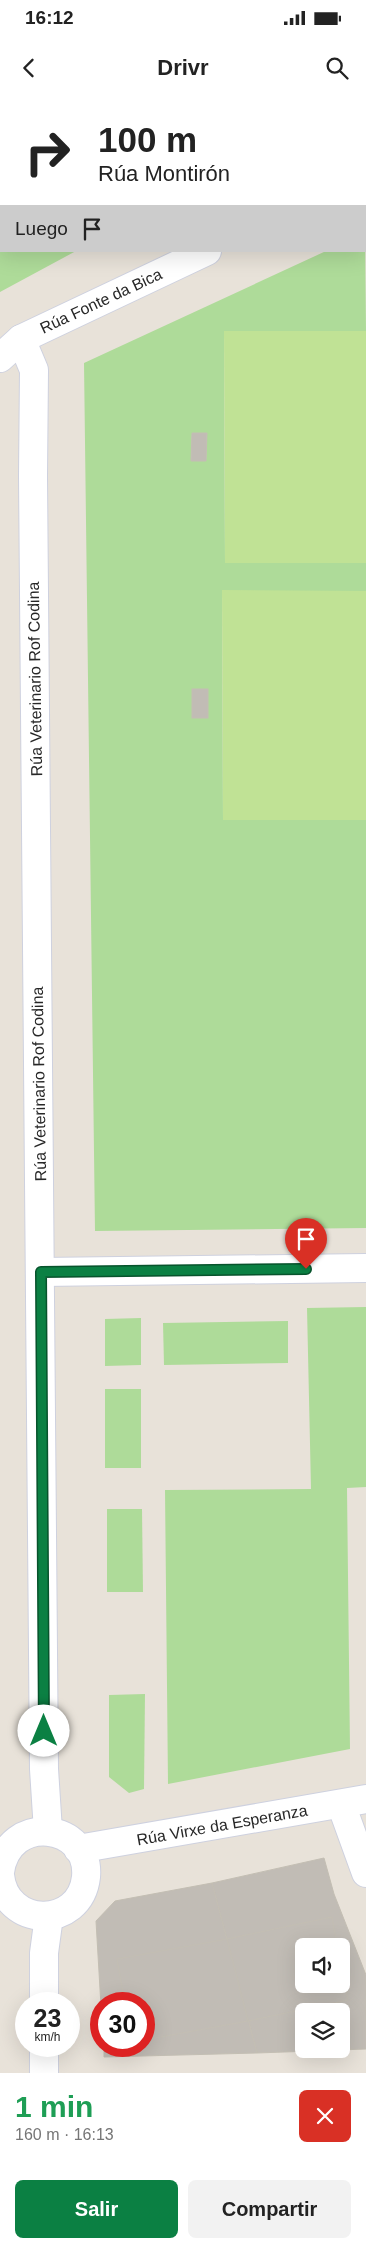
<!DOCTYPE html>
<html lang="es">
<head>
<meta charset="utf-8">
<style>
	:root { --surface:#fff; --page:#f2f2f2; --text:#222; --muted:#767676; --accent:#0b8043 }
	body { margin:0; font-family:Arial,sans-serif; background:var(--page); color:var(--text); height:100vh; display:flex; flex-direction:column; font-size:19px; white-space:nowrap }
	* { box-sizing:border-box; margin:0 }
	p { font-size:16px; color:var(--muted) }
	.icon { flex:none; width:28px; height:28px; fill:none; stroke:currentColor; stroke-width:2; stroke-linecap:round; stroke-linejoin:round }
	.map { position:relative; height:1973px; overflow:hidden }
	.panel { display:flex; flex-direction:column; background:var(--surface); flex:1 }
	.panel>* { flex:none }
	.hud { position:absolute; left:0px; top:0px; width:366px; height:152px; box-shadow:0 5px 20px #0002; background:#fff; color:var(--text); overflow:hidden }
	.tools { position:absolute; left:295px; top:1838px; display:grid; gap:10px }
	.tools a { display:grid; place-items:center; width:55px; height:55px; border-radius:8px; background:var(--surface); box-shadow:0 5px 20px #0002; font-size:25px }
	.speed { position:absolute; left:15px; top:1892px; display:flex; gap:10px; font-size:25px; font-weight:700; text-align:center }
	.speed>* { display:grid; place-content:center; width:65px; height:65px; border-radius:50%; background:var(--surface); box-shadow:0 5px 20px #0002; line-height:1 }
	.speed small { font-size:12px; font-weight:400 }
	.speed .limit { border:8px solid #d22; background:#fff; color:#111 }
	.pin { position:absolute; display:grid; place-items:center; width:42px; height:42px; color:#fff; margin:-51px -21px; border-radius:50% 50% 50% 0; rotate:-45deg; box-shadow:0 0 5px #0007 }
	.pin .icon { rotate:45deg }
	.me { position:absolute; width:55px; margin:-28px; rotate:0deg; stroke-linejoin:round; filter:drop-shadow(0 0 4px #0008) }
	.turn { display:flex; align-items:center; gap:18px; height:105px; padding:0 15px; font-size:22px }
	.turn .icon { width:65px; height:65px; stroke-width:2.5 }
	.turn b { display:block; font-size:35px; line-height:42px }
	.then { display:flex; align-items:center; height:48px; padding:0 15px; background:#0003; gap:10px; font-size:19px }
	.round { display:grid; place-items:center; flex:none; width:52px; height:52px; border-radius:8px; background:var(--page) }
	.overview { display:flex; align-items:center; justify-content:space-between; height:85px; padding:0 15px }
	h1 { font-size:30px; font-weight:700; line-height:38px; color:#1e9e55 }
	.action { display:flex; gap:10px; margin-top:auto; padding:10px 15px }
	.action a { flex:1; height:58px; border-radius:8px; background:var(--accent); color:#fff; font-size:20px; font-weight:700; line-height:58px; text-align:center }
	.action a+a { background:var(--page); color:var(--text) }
	.status { display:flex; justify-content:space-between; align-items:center; height:35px; padding:0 25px; background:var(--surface); direction:ltr }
	.status svg { height:14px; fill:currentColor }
	header { display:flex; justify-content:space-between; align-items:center; height:65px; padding:0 15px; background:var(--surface); font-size:22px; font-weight:700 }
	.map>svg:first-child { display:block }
	.green { fill:#aedb99; fill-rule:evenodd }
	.pitch { fill:#c0e295 }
	.building { fill:#c1bcb5; stroke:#c3beb3; fill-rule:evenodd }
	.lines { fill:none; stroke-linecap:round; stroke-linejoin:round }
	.minor-casing { stroke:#ced1df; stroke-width:30 }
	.minor { stroke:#fff; stroke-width:28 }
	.route-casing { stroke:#07532c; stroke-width:12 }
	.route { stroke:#0b8043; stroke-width:9 }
	.labels { text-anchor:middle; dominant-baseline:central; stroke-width:5; stroke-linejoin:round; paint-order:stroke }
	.street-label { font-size:16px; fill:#272727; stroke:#fff }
</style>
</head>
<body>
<div class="status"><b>16:12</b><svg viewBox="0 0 49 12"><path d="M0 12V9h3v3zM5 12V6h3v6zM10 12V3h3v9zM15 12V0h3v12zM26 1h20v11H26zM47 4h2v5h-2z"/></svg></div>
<header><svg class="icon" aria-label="back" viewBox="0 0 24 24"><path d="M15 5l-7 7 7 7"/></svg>Drivr<svg class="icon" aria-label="search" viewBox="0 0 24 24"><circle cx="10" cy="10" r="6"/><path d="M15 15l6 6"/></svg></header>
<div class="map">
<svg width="366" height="1973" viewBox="0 0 366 1973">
	<rect width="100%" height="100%" fill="#e8e2d9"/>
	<g class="green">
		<polygon points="18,0 366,0 366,14 365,1 17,1"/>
		<polygon points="0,12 1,151 76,151 0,192"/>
		<path d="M 365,133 L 366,231 L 224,232 L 225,463 L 366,463 L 366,491 L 222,491 L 223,720 L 366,720 L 366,1128 L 95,1131 L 84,263 L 326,151 L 365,151 ZM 192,333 L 207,333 L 206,361 L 191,361 ZM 192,589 L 208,589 L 207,617 L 192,617 Z"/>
		<polygon points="366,1207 366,1387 347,1388 350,1649 168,1684 165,1390 311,1389 307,1208"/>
		<polygon points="141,1218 141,1265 105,1266 105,1219"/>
		<polygon points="288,1221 288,1263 164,1265 163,1223"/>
		<rect x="105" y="1289" width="36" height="79"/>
		<polygon points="107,1409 142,1409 143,1492 107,1492"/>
		<polygon points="145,1594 144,1689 129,1693 109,1677 109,1595"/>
	</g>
	<g class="pitch">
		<polygon points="224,231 366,231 366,463 225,463"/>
		<polygon points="222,490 366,491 366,720 223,720"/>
	</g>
	<g class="building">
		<polygon points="192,333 207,333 206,361 191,361"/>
		<rect x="192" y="589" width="16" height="29"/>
		<path d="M 324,1758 L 334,1794 L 366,1875 L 366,1949 L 257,1953 L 212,1783 ZM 304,1846 L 341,1846 L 341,1884 L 304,1884 ZM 304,1911 L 341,1911 L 341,1949 L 304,1949 Z"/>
		<polygon points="212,1783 257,1953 104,1957 104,1946 144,1946 144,1904 101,1904 101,1906 96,1821 115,1801"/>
		<polygon points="332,1817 337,1846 304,1846 304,1884 341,1884 341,1866 348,1900 248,1921 227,1839"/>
		<polygon points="227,1839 248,1921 144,1940 144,1904 125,1904 117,1859"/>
	</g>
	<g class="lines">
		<defs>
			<g id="minor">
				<polyline points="365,77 366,77"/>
				<polyline points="21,239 34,270 33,376 44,1669 48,1731"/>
				<polyline points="0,258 21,239 207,151"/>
				<polyline points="41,1172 366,1168"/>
				<polyline points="341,1704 366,1773"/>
				<polyline points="78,1749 366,1699"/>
				<path d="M 0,1772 C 8,1712 91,1723 86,1777 C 80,1830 5,1828 0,1775"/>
				<polyline points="44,1904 44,1853 49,1816"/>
				<polyline points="44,1973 44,1946"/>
			</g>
		</defs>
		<use href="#minor" class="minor-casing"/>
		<use href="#minor" class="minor"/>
	</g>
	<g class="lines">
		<defs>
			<polyline id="route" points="44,1631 41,1172 306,1169"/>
		</defs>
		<use href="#route" class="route-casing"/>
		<use href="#route" class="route"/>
	</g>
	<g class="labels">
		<g class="street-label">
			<text transform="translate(101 201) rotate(-25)">Rúa Fonte da Bica</text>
			<text transform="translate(35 579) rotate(-91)">Rúa Veterinario Rof Codina</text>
			<text transform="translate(39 984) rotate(-91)">Rúa Veterinario Rof Codina</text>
			<text transform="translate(222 1725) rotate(-10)">Rúa Virxe da Esperanza</text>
		</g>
	</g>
</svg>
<div class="tools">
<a><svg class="icon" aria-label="sound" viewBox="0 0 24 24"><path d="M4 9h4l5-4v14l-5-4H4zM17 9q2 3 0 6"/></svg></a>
<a><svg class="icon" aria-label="layers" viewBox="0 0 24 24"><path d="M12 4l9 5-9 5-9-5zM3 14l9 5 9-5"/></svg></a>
</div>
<div class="speed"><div>23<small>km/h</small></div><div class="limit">30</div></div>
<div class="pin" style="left:306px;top:1169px;background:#d93025"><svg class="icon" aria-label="arrive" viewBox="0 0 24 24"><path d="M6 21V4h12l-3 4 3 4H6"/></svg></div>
<svg class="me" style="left:44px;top:1631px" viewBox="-20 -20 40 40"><circle r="19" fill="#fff"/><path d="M0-13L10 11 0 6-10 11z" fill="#0b8043"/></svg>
<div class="hud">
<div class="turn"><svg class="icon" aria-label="right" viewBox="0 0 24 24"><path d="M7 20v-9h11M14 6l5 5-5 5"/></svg><div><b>100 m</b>Rúa Montirón</div></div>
<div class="then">Luego<svg class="icon" aria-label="arrive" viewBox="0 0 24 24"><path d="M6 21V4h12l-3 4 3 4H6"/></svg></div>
</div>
</div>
<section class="panel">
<div class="overview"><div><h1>1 min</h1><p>160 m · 16:13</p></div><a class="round" style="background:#d93025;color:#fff"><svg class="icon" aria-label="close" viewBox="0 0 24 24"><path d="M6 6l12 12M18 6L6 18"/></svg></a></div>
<div class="action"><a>Salir</a><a>Compartir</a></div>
</section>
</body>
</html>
